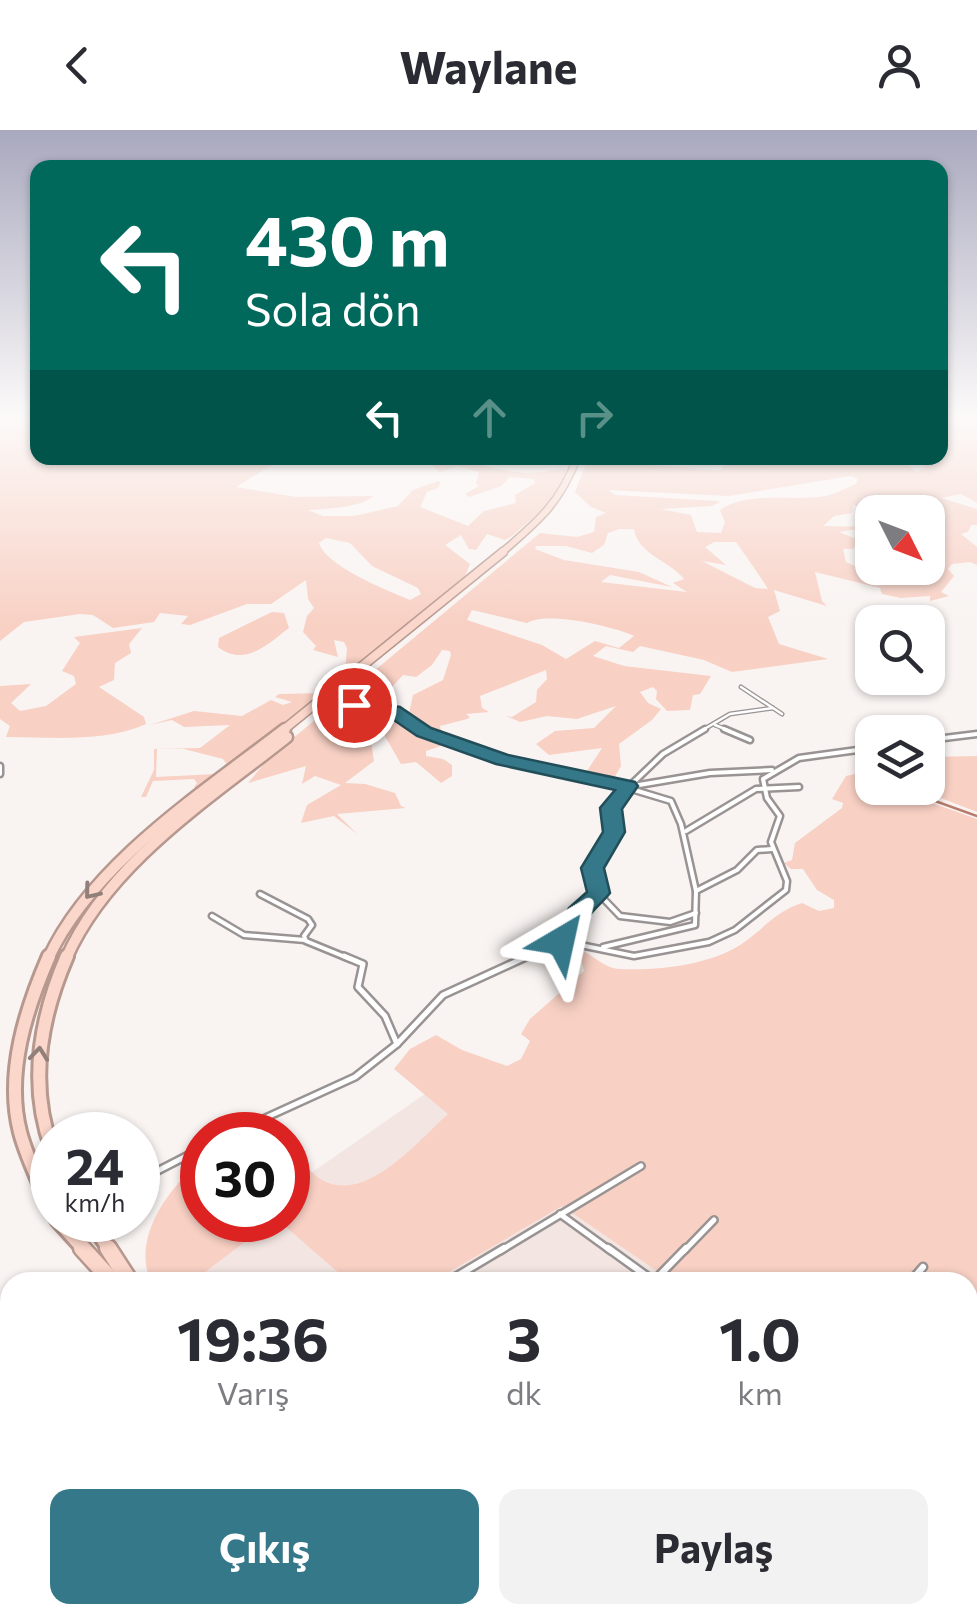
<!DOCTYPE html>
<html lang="tr">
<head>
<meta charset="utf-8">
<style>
	:root { --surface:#fff; --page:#f2f2f3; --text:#2b2b33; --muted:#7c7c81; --accent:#357889 }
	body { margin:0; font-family:Commissioner,sans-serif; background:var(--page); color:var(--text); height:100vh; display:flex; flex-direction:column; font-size:38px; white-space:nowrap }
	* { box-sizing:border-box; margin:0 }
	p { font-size:32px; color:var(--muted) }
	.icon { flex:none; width:55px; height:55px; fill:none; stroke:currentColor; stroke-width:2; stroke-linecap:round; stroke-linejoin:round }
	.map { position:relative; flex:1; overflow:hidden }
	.side { position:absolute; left:0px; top:1142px; width:978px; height:352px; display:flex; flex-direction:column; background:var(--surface); border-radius:30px 30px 0 0; box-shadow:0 2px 8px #0004 }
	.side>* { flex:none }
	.hud { position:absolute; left:30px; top:30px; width:918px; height:305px; border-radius:20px; box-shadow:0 2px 8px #0004; background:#00695c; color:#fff; overflow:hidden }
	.needle { width:65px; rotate:132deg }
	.buttons { position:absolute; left:855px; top:365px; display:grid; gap:20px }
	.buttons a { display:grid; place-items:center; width:90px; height:90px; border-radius:20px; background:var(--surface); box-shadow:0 2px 8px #0004; font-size:50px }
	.speed { position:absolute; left:30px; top:982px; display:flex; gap:20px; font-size:50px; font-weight:700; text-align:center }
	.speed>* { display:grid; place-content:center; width:130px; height:130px; border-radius:50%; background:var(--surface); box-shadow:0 2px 8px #0004; line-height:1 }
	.speed small { font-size:25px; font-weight:400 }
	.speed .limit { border:15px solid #d22; background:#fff; color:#111 }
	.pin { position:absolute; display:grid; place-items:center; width:85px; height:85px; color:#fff; margin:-42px; border:5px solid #fff; border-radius:50%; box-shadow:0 2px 10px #0007 }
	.me { position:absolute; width:110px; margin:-55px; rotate:36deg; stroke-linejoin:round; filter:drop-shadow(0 0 8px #0008) }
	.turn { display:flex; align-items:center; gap:35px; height:210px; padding:0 50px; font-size:45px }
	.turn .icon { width:130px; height:130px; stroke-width:2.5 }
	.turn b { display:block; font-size:70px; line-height:85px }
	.lanes { display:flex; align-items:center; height:95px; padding:0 50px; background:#0003; justify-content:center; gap:50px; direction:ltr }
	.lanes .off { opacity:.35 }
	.eta { display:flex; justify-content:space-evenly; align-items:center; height:170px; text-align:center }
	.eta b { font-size:60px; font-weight:700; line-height:70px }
	.button { display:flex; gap:20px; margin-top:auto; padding:20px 50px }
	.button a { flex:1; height:115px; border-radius:20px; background:var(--accent); color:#fff; font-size:40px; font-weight:700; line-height:115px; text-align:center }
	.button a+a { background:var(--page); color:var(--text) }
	header { display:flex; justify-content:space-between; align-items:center; height:130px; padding:0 50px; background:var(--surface); font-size:45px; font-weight:700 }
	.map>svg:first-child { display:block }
	.built { fill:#f3e6e2 }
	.green { fill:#f8d0c4; fill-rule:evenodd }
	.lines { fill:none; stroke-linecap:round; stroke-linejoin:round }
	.stream-far1 { stroke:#b77c6b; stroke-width:2.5 }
	.stream { stroke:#b77c6b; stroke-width:4 }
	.minor-far3-casing { stroke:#999493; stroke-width:5 }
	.minor-far2-casing { stroke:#999493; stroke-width:9 }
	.minor-far1-casing { stroke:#999493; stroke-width:10 }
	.minor-casing { stroke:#999493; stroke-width:11 }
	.secondary-casing { stroke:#999493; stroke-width:16 }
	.trunk-far4-casing { stroke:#b7988e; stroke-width:9 }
	.trunk-far3-casing { stroke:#b7988e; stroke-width:11 }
	.trunk-far2-casing { stroke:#b7988e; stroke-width:15 }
	.trunk-far1-casing { stroke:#b7988e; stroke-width:18 }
	.trunk-casing { stroke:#b7988e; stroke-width:21 }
	.minor-far3 { stroke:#fff; stroke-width:2.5 }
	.minor-far2 { stroke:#fff; stroke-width:4 }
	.minor-far1 { stroke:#fff; stroke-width:5 }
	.minor { stroke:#fff; stroke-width:6 }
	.secondary { stroke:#fff; stroke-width:11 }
	.trunk-far4 { stroke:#fbd6ca; stroke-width:6 }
	.trunk-far3 { stroke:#fbd6ca; stroke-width:8 }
	.trunk-far2 { stroke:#fbd6ca; stroke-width:10 }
	.trunk-far1 { stroke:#fbd6ca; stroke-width:12 }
	.trunk { stroke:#fbd6ca; stroke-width:16 }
	.oneway { stroke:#91807a }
	.route { fill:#357889; stroke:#224e59; stroke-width:2.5 }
</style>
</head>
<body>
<header><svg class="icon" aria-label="back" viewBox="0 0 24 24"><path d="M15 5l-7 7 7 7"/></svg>Waylane<svg class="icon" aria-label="person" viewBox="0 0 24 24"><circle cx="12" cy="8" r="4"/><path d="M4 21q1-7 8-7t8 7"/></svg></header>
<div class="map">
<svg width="977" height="1494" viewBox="0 0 977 1494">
	<rect width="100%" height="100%" fill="#f9f4f2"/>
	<polygon class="built" points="465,936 977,1100 977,1494 0,1494 0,1259 10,1252 10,1485 968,1485 968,1152 153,1152 243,1090 288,1090 288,1059"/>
	<g class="green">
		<path d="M 0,285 L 37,288 L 38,328 L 298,328 L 270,336 L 236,357 L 296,367 L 373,366 C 363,377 327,379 308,380 L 323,386 L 354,386 L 398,376 L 413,360 L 438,351 L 441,352 L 438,358 L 427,362 L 420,377 L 468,396 L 484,381 L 516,373 L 515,365 L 535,353 L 534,349 L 510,347 L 501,356 L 469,367 L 465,364 L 479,356 L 476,353 L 479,342 L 457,336 L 440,342 L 432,336 L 435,331 C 462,327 489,339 516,342 C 534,344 548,341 565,339 L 567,343 L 552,371 L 512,406 L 505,410 L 487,404 L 476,420 L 469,419 L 461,405 L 445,415 L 470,434 L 465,446 L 377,520 L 345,542 L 347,518 L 344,512 L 334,510 L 338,527 L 313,520 L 316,516 L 303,502 L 307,486 L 314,478 L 308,469 L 306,450 L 271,474 L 247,474 L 190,495 L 181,494 L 188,486 L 160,483 L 154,492 L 113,498 L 93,485 L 80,484 L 24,492 L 0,511 ZM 326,408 L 350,413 L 372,436 L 418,458 L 421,464 L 410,470 C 387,460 327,437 319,413 Z"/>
		<path d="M 940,285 L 977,285 L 977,373 L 961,364 L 941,368 L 977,379 L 977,395 L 971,395 L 968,402 L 961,404 L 977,417 L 977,435 L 970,432 L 952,434 L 948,439 L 954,446 L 941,462 L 949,466 L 930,471 L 930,466 L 901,468 L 882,464 L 880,458 L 815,442 L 822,471 L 827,476 L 774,460 L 780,481 L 768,487 L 779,514 L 828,529 L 732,542 L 704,530 L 640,516 L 633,522 L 606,516 L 593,526 L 624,536 L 711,546 L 700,564 L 693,565 L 690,580 L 667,581 L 656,569 L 657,561 L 653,557 L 640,562 L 648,573 L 661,579 L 652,590 L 619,614 L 621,636 L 613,650 L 587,641 L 602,618 L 549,625 L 536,614 L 555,601 L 594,598 L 616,576 L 577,589 L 547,586 L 520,592 L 506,586 L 512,587 L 536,572 L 537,560 L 547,549 L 546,540 L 480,566 L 482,578 L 489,582 L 466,584 L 470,587 L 467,589 L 440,596 L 442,605 L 459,610 L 426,621 L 426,626 L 443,629 L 452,635 L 452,646 L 441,653 L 416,632 L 401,634 L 379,596 L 368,592 L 374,631 L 345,653 L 365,654 L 395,663 L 401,676 L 406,678 L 337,684 L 357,704 L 334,686 L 301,693 L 307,675 L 341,655 L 315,646 L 302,654 L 306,636 L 248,653 L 268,629 L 540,403 L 577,407 L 594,402 L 596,387 L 606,383 L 591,377 L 575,362 L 588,328 L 657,328 L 649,328 L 653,335 L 714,340 L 721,340 L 724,334 L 737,328 L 898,328 L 917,342 L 925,338 L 918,328 L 940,328 ZM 851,346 L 858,349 L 856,354 C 846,358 836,364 825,366 C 792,372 749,360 720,380 L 725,392 L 721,403 L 697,402 L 691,385 L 661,379 L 712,376 L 720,372 L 717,371 L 615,365 L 608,360 L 728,366 ZM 882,372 L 905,379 L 904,382 L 928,382 L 928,438 L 906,438 C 900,448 888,458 873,455 L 875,445 L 846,432 L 843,419 L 853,419 L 859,410 L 839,402 L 858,399 L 872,414 L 872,397 L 823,396 L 834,386 L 852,383 L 853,375 L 879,380 ZM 619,399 L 634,399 C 637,424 670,431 684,449 L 673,453 L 687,462 L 601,452 L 610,445 L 672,457 L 639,442 L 564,430 L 535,419 L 536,416 L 566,416 L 592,423 L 604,415 L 608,403 ZM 714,412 L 736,412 C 748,429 758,443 768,459 L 755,458 L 702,431 L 726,435 L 705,417 ZM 472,480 L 527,493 C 547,481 612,496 634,506 L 619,518 L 595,511 L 566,529 L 542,515 L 467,490 ZM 442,520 L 450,521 L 451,525 L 443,550 L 413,565 L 409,583 L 379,573 L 394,564 L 392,557 L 403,545 L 416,547 L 432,535 Z"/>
		<path d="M 272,482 L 284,483 L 289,498 C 269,513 245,538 218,517 L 219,508 Z"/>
		<path d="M 142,498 L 129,514 L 131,523 L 115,533 L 114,550 L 99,557 L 144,587 L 146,594 C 104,613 52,607 6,607 L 10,596 L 0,589 L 0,556 L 31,554 L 11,573 L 20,581 L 46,576 L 76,554 L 74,546 L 62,541 L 80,513 L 74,507 Z"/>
		<path d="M 324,563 L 205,659 L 194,657 L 197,653 L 194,649 L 153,651 L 146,667 L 141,667 L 154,640 L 154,619 L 200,618 L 230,595 L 184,597 L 172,590 L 150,595 L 194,581 L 242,586 L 271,570 L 283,575 L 292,572 L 275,567 L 279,564 ZM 180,618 L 223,629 L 228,636 L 216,644 L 156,647 L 157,619 Z"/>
		<polygon points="977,626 977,682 915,658 928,658 928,627"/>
		<path d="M 859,643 L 872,648 L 872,658 L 890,658 L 977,689 L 977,1249 L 968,1243 L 968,1152 L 673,1152 L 562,1076 L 432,1152 L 349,1152 L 278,1090 L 288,1090 L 288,1016 C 298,1027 309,1042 322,1050 C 366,1075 419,1010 448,984 L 394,939 L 410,919 L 436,905 L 462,920 L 507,936 L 521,929 L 530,911 L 521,904 L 530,889 L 584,841 L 581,829 L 565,814 C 585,816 601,838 619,839 C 657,841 714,835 746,811 C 766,796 777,781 802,773 L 819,781 L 834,778 L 834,770 L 817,760 L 803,739 L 791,739 L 784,733 L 792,730 L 795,713 L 842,678 L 843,673 L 832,669 L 846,646 Z"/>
		<path d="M 202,1030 L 202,1090 L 274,1090 L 192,1152 L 151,1152 C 131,1107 169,1058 202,1030 Z"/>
	</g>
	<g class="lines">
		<polyline class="stream-far1" points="899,658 977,686"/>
		<g class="stream">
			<polyline points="968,1411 977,1395"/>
			<polyline points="920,1494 925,1485"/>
		</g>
		<defs>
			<g id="minor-far3">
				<polyline points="741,557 782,584"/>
				<polyline points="355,575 393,581 423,601"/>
				<polyline points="715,595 730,601"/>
				<polyline points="701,601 730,584 773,578"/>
			</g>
			<g id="minor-far2">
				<polyline points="420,599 503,630 588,646 671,671 681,694 696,761"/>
				<polyline points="724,599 750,610"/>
				<polyline points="928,610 977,604"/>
				<polyline points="0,636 0,644"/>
				<polyline points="633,656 710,643 772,640"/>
				<polyline points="686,701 756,659 799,657"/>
				<polyline points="598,763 620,786 670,792 696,783"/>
				<polyline points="260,764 308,789 312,795 304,806 306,811 350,829"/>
				<polyline points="212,786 244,805 305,810"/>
				<polyline points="561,811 634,826 709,812 735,800 786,760 787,751 771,712 780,686 767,668 763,649 799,628 872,618"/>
				<polyline points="603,817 695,795 696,761 737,740 757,720 772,719"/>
				<polyline points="522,829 561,811 570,803 577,784 598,763 592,738 614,702 611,678 615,670 663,624 705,599"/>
			</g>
			<g id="minor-far1">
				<polyline points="344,826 363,834 358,857 385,886 397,914"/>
				<polyline points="228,1005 355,947 397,914 443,865 528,826"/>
				<polyline points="138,1051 202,1018"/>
				<polyline points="560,1084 611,1121"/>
				<polyline points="68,1099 84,1090"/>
				<polyline points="500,1121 641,1036"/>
				<polyline points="684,1121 714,1090"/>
			</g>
			<g id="minor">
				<polyline points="608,1118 655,1152"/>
				<polyline points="654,1151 686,1118"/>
				<polyline points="447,1152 504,1118"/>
				<polyline points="910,1152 923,1137"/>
				<polyline points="968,1377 977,1361"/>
				<polyline points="968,1386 977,1393"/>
				<polyline points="968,1452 977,1434"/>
				<polyline points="71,1485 76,1494"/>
				<polyline points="896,1494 902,1485"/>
				<polyline points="944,1494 949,1485"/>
			</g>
			<polyline id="secondary" points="427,1485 435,1494"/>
			<path id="trunk-far4" d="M 500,424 C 537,392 559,375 577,328"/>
			<polyline id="trunk-far3" points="282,601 503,422"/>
			<g id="trunk-far2">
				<path d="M 48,829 C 91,734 205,661 285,599"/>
				<path d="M 66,829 C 107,734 209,669 287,607"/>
			</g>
			<g id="trunk-far1">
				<path d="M 49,826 C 26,879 5,943 20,1002 C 27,1029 41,1056 52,1082"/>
				<path d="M 52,1019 C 28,954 40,888 67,826"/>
				<polyline points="57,1090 85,1121"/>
				<polyline points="90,1090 110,1121"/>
			</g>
			<g id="trunk">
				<polyline points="82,1118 113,1152"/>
				<polyline points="108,1118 130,1152"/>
			</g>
		</defs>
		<use href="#minor-far3" class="minor-far3-casing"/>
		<use href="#minor-far2" class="minor-far2-casing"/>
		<use href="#minor-far1" class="minor-far1-casing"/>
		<use href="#minor" class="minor-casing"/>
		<use href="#secondary" class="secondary-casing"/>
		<use href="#trunk-far4" class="trunk-far4-casing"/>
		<use href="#trunk-far3" class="trunk-far3-casing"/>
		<use href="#trunk-far2" class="trunk-far2-casing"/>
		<use href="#trunk-far1" class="trunk-far1-casing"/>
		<use href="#trunk" class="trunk-casing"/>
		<use href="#minor-far3" class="minor-far3"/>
		<use href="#minor-far2" class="minor-far2"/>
		<use href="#minor-far1" class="minor-far1"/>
		<use href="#minor" class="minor"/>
		<use href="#secondary" class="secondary"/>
		<use href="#trunk-far4" class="trunk-far4"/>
		<use href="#trunk-far3" class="trunk-far3"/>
		<use href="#trunk-far2" class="trunk-far2"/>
		<use href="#trunk-far1" class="trunk-far1"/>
		<use href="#trunk" class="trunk"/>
	</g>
	<defs><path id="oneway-chevron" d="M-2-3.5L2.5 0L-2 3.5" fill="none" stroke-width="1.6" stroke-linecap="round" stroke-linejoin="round" transform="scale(2.5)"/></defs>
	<g class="oneway">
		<use href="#oneway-chevron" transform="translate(91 762) rotate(129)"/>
		<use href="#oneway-chevron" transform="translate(39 924) rotate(-84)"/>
	</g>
	<linearGradient id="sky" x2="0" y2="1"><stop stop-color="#a9a9bf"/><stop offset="0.58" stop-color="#fcfaf9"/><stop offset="1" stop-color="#fcfaf9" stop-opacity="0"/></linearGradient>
	<rect width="977" height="495" fill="url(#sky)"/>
	<path class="route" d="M 354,570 L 400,577 L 431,598 L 508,625 L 635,652 L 638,656 L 622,679 L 625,702 L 604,738 L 610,763 C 603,772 593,779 587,789 C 579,803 579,814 561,819 L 549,811 L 569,778 L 587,762 L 581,738 L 603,702 L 600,678 L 615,660 L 496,634 L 417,606 L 388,586 L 348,579 L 345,575 Z"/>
</svg>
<div class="buttons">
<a><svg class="needle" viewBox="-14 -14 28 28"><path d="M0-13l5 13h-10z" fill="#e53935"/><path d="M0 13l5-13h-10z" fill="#7c7c81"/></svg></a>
<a><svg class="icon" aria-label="search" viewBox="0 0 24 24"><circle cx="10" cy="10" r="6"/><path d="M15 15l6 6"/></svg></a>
<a><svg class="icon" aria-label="layers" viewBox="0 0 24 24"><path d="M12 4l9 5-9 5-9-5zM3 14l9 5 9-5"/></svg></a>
</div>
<div class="speed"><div>24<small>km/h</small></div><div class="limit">30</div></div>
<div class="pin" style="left:354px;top:575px;background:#d93025"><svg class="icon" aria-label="arrive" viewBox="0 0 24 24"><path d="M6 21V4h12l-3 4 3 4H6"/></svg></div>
<svg class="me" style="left:561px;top:811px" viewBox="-20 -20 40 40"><path d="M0-17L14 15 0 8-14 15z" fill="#357889" stroke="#fff" stroke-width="4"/></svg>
<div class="hud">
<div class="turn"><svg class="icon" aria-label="left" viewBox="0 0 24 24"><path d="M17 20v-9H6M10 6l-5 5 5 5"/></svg><div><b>430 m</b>Sola dön</div></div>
<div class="lanes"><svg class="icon" aria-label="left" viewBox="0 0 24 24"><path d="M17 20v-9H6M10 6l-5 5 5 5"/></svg><svg class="icon off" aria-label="ahead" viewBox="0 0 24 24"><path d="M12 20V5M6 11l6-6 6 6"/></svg><svg class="icon off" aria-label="right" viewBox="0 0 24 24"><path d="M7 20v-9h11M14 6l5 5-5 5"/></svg></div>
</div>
<section class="side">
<div class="eta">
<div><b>19:36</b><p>Varış</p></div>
<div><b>3</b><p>dk</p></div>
<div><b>1.0</b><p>km</p></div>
</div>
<div class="button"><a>Çıkış</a><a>Paylaş</a></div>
</section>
</div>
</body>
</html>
